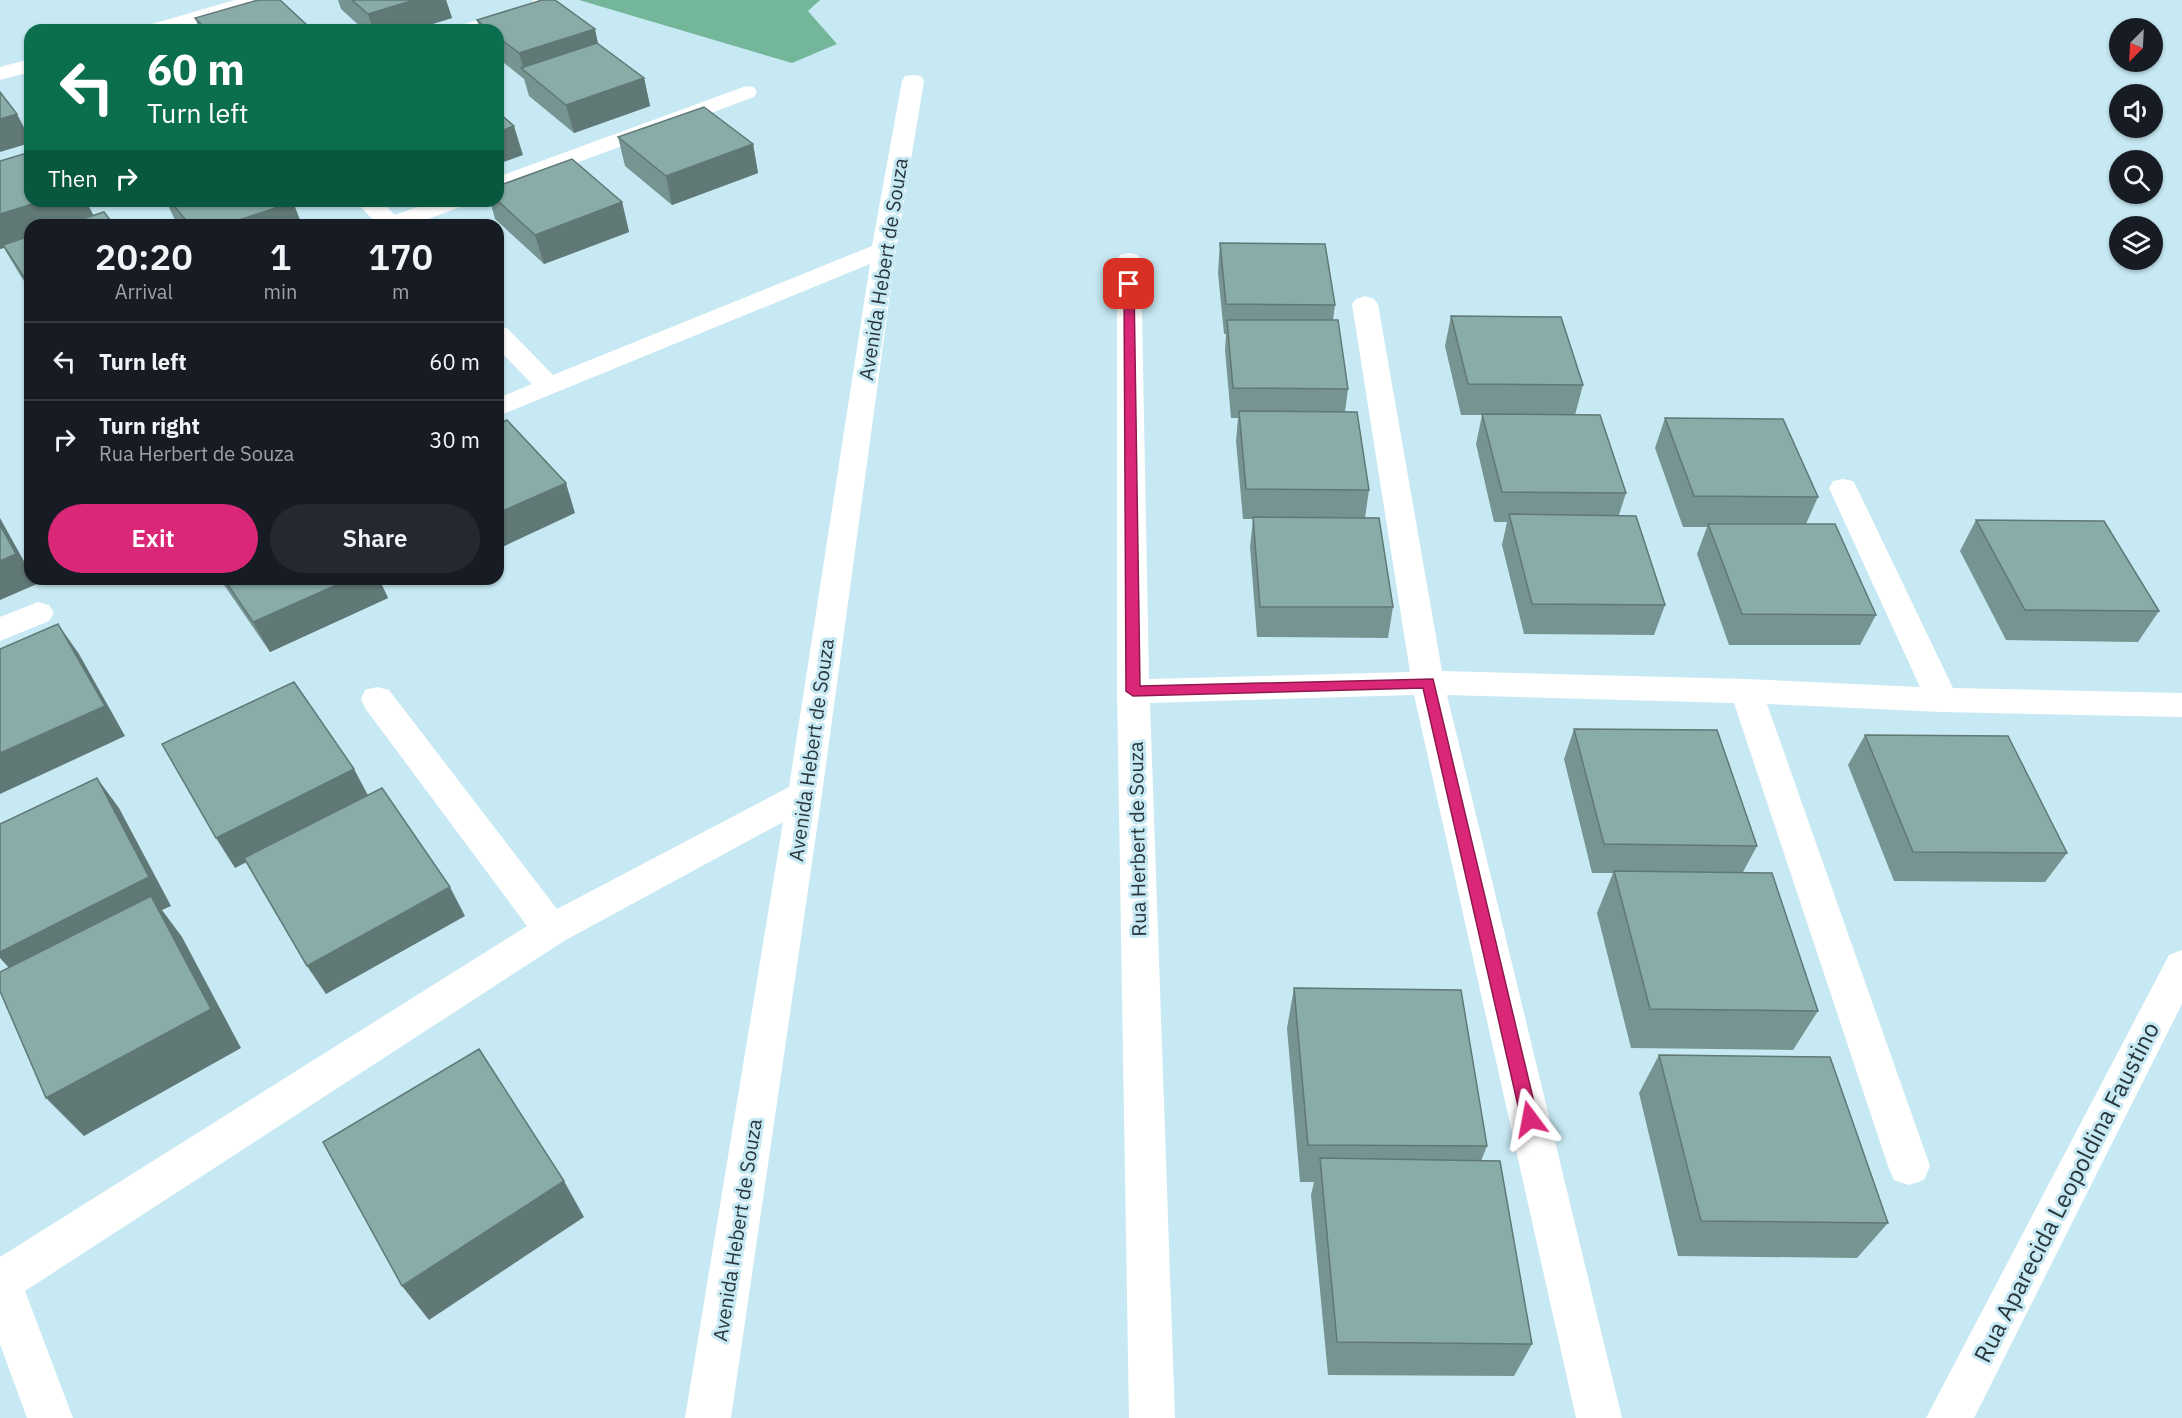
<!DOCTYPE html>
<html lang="en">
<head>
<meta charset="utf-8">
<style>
	:root { --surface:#171b24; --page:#242831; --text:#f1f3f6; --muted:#9ea1a6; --line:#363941; --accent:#db2777 }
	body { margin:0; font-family:"IBM Plex Sans",sans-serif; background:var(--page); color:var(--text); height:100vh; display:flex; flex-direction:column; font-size:22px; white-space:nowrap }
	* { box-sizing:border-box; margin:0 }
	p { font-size:20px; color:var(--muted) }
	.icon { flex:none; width:33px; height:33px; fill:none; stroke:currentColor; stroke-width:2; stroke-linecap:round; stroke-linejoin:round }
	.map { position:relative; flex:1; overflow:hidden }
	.side { position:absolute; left:24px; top:219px; width:480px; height:366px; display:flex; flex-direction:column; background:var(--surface); border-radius:18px; box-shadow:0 2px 4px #0004 }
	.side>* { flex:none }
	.guide { position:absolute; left:24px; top:24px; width:480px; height:183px; border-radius:18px; box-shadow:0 2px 4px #0004; background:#0b6e4f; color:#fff; overflow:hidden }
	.needle { width:39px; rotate:204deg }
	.buttons { position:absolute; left:2109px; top:18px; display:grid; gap:12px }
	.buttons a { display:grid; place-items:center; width:54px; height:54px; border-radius:50%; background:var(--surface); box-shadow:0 2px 4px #0004; font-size:30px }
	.pin { position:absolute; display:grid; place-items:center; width:51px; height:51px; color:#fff; margin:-26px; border-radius:12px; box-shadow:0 3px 9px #0006 }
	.me { position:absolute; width:66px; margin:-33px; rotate:347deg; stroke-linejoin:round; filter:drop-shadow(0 0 4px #0008) }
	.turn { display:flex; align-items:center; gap:21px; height:126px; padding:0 24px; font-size:27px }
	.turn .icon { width:78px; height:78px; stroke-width:2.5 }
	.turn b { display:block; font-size:42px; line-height:51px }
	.then { display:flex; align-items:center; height:57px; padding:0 24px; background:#0003; gap:12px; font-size:22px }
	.eta { display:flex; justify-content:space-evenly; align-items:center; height:102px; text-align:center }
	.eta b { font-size:36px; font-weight:600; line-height:42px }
	.action { display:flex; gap:12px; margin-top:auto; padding:12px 24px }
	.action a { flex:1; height:69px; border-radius:36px; background:var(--accent); color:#fff; font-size:24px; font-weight:600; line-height:69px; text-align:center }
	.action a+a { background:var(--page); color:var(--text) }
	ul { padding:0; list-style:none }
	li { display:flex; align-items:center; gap:18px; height:78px; padding:0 24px; border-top:2px solid var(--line) }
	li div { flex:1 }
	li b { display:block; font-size:22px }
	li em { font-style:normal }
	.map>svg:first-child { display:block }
	.forest { fill:#74b699 }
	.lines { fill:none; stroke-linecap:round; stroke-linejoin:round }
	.minor { fill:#fff; fill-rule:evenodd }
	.wall { fill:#769491 }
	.shaded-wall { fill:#607876 }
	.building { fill:#89aca9; stroke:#607876; stroke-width:1.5 }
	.route { fill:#db2777; stroke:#8e194d; stroke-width:1.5 }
	.labels { text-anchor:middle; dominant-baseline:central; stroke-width:6; stroke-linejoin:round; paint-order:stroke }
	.street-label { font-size:20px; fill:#2a373b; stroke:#c7e9f3 }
	.near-street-label { font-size:24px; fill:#2a373b; stroke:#c7e9f3 }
</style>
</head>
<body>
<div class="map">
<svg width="2182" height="1418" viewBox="0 0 2182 1418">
	<rect width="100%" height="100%" fill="#c7e9f3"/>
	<polygon class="forest" points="579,0 820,0 808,11 837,44 792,63"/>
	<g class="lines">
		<g class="minor">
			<polygon points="235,0 267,0 264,4 174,30 142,30 145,26"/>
			<polygon points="534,0 558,0 541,13 486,30 455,30 458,26 527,5"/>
			<polygon points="30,59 30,72 0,80 0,67"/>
			<polygon points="913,75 921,76 924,81 896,250 822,794 731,1418 685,1418 783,822 564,941 25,1291 73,1418 27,1418 0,1344 0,1257 527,926 365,708 361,699 365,690 377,687 389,690 557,909 789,787 870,264 498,416 498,398 532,384 498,349 498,326 507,328 553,375 872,246 902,81 905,76"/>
			<polygon points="746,86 754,87 757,92 754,97 498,192 498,177"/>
			<polygon points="355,201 381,201 395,215 433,201 467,201 463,206 412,225 378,225"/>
			<polygon points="1129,253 1138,255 1141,260 1149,679 1410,672 1352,304 1356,299 1365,296 1374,299 1378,304 1442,671 1746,679 1920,687 1829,488 1833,481 1843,479 1853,481 1857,488 1953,688 2182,693 2182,717 1942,712 1767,704 1930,1166 1924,1180 1909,1185 1894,1180 1888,1166 1734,703 1447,695 1622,1418 1576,1418 1414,695 1150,703 1175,1418 1129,1418 1117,691 1117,260 1120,255"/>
			<polygon points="38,602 49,605 54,613 49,621 0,641 0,617"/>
			<polygon points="2182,950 2182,1004 1974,1418 1926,1418 2169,955"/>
		</g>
	</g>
	<g class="wall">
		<polygon points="338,0 446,0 452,18 413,30 364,30 341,9"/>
		<polygon points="195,18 310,30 200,30"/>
		<polygon points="477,20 598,44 644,78 650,106 574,133 529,96 524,79 498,58 498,30 480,30"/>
		<polygon points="618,137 753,144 758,173 672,205 625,166"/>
		<polygon points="0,161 93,215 30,225 30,290 20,275 4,248 0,249"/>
		<polygon points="153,201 292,201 302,225 179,225 174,218 166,201 156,204"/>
		<polygon points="490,201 622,202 629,232 544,264 495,219"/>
		<polygon points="1220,243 1335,305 1333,320 1348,389 1345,412 1369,490 1365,518 1393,607 1388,638 1257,637 1250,547 1253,519 1243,519 1236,441 1238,418 1231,418 1225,350 1226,334 1224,334 1218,273"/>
		<polygon points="1451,316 1583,385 1575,415 1626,493 1619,515 1665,605 1654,635 1524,634 1502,545 1507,522 1494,522 1476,444 1482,415 1461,415 1445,346"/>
		<polygon points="1665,418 1818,497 1806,524 1876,615 1860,645 1729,645 1697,554 1707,527 1683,527 1655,448"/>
		<polygon points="1976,520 2159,611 2138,642 2006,640 1960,551"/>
		<polygon points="220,579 379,579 388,598 270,652"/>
		<polygon points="1574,729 1757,846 1743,872 1818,1011 1793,1050 1631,1048 1597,913 1613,873 1592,873 1564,759"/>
		<polygon points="1865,735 2067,853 2045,882 1894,881 1848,765"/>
		<polygon points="1294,988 1487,1146 1481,1161 1532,1344 1514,1376 1328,1375 1311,1195 1314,1182 1300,1182 1287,1028"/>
		<polygon points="1659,1055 1888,1223 1857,1258 1678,1256 1639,1093"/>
	</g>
	<g class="shaded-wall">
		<polygon points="414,0 446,0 452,18 413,30 373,30 368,14"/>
		<polygon points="595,29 601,57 524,71 519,53"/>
		<polygon points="644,78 650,106 574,133 566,105"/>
		<polygon points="17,114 30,139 30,143 0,152 0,119"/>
		<polygon points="514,126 523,155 498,164 498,132"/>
		<polygon points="753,144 758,173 672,205 666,176"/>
		<polygon points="42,201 86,201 95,218 73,225 30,225 30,239 0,249 0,214"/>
		<polygon points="154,201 166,201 156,204"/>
		<polygon points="293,202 302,225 224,225"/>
		<polygon points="622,202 629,232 544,264 535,235"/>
		<polygon points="566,483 575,513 498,549 498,513"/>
		<polygon points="0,518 30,572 30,579 34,579 37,584 0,600"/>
		<polygon points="350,579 379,579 388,598 270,652 253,622"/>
		<polygon points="58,624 79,654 125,736 0,794 0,753"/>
		<polygon points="354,769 370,799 235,868 216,838"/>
		<polygon points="97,778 119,808 171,906 162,910 182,937 241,1048 84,1136 46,1098 22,982 0,958 0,952"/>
		<polygon points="450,887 465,916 326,994 307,966"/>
		<polygon points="564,1181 584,1217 429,1320 402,1286"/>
	</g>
	<g class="building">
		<polygon points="258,0 280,0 309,27 300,30 207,30 195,18"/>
		<polygon points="352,0 414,0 368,14"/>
		<polygon points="542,0 555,0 595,29 519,53 498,37 498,30 489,30 477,20"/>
		<polygon points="597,43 644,78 566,105 521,68"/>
		<polygon points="0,92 17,114 0,119"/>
		<polygon points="704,107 753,144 666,176 618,137"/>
		<polygon points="498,112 514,126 498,132"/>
		<polygon points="30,152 30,201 42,201 0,214 0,161"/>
		<polygon points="572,159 622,202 535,235 498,201 498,186"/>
		<polygon points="170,201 292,201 293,202 224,225 190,225"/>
		<polygon points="104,212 114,225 64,225"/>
		<polygon points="30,236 30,286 3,245"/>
		<polygon points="1220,243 1325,244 1335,305 1226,304"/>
		<polygon points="1451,316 1561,317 1583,385 1468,384"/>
		<polygon points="1227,320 1338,320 1348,389 1233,388"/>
		<polygon points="1239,411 1357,412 1369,490 1246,489"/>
		<polygon points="1482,414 1600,415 1626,493 1502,492"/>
		<polygon points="1665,418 1783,419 1818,497 1694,496"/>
		<polygon points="507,420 566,483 498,513 498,424"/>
		<polygon points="1509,514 1636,516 1665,605 1532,604"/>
		<polygon points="1253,517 1379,518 1393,607 1260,607"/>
		<polygon points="1976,520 2104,521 2159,611 2025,610"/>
		<polygon points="1708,524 1835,524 1876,615 1742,614"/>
		<polygon points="0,525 16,554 0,561"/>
		<polygon points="224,579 350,579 253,622"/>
		<polygon points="58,624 105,706 0,753 0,649"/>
		<polygon points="294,682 354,769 216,838 162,744"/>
		<polygon points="1574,729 1717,730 1757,846 1604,844"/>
		<polygon points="1865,735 2008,736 2067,853 1913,852"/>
		<polygon points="97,778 149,877 0,952 0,824"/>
		<polygon points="382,788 450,887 307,966 244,858"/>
		<polygon points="1614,871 1772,873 1818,1011 1650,1009"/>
		<polygon points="151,896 211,1009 46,1098 0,991 0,972"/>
		<polygon points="1294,988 1461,990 1487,1146 1308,1145"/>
		<polygon points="479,1049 564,1181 402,1286 323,1142"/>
		<polygon points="1659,1055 1830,1057 1888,1223 1701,1221"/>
		<polygon points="1320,1158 1500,1161 1532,1344 1337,1342"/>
	</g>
	<polygon class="route" points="1129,280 1134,284 1140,686 1433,679 1538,1119 1535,1125 1530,1127 1524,1125 1521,1119 1423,688 1133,696 1126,691 1124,284"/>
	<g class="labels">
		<g class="street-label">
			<text transform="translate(883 269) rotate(-81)">Avenida Hebert de Souza</text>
			<text transform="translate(811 750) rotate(-82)">Avenida Hebert de Souza</text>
			<text transform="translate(1137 839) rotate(-91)">Rua Herbert de Souza</text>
			<text transform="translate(737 1230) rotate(-81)">Avenida Hebert de Souza</text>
		</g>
		<g class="near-street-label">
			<text transform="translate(2066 1192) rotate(-63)">Rua Aparecida Leopoldina Faustino</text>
		</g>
	</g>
</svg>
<div class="buttons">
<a><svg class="needle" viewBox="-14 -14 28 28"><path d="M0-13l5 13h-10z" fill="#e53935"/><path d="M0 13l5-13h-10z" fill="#9ea1a6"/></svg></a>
<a><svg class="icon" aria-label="sound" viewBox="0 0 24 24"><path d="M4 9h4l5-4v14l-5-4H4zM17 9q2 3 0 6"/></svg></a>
<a><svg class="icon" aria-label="search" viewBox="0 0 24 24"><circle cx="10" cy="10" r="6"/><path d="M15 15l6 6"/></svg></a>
<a><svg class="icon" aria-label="layers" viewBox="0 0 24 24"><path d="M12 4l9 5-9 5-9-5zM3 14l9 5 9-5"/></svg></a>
</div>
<div class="pin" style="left:1129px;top:284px;background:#d93025"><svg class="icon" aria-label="arrive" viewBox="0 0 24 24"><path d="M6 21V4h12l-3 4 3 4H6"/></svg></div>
<svg class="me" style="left:1530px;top:1119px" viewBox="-20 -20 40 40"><path d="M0-17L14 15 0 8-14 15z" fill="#db2777" stroke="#fff" stroke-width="4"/></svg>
<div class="guide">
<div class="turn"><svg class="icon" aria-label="left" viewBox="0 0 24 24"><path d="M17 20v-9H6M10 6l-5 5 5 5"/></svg><div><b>60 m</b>Turn left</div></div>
<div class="then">Then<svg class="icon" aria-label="right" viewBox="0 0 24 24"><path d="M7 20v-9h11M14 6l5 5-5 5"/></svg></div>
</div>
<section class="side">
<div class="eta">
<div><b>20:20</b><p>Arrival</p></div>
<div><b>1</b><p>min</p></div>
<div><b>170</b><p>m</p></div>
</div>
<ul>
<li><svg class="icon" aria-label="left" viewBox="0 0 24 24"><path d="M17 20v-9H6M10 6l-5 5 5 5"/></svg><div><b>Turn left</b></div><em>60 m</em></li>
<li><svg class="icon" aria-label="right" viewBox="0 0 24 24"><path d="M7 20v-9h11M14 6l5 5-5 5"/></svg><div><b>Turn right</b><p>Rua Herbert de Souza</p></div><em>30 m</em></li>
</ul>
<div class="action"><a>Exit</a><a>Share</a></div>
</section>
</div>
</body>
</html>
